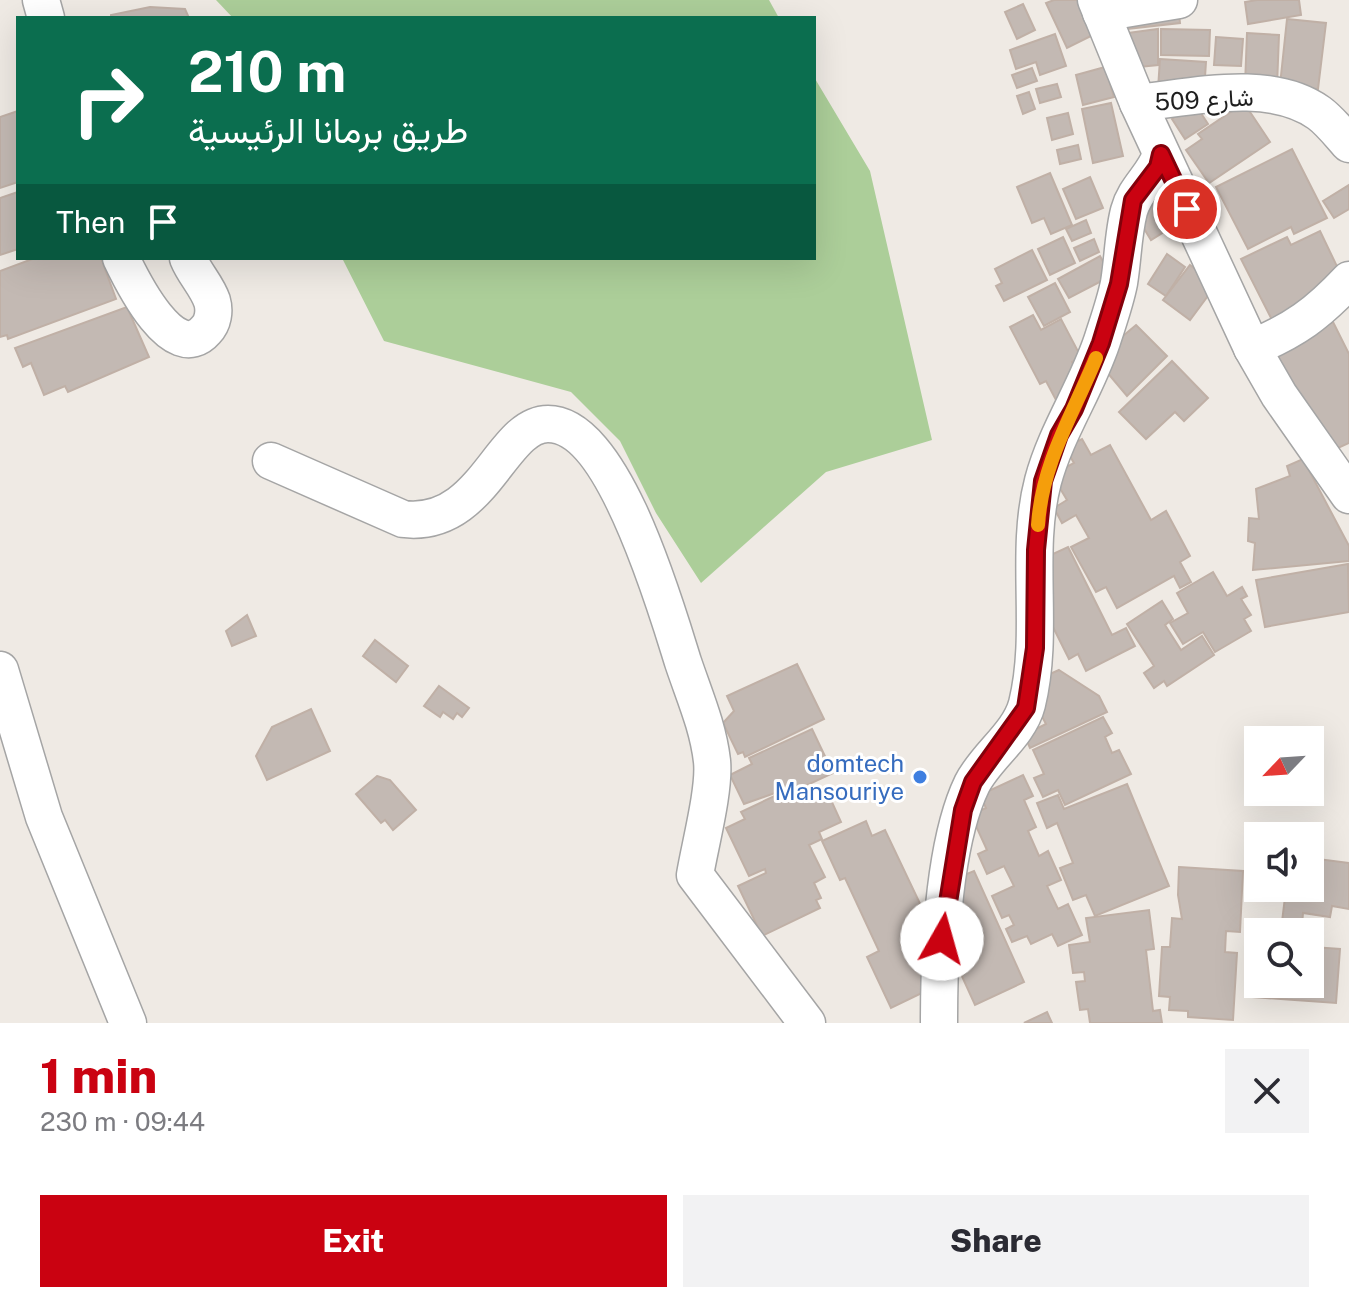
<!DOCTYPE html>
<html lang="en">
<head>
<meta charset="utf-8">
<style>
	:root { --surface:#fff; --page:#f2f2f3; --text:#2b2b33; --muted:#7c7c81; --accent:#ca0211 }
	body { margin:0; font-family:"Public Sans",Vazirmatn,sans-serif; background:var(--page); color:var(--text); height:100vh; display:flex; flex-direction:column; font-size:30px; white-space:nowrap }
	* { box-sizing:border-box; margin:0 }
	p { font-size:26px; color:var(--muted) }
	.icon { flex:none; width:44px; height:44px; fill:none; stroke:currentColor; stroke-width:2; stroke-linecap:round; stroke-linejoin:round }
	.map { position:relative; height:1023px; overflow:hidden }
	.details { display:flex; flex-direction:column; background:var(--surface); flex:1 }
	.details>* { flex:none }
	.hud { position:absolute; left:16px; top:16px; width:800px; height:244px; border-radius:0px; box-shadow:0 8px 32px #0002; background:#0b6e4f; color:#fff; overflow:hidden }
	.needle { width:52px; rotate:245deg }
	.tools { position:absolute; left:1244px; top:726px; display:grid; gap:16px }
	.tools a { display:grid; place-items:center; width:80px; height:80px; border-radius:0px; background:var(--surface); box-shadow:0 8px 32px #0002; font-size:40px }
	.pin { position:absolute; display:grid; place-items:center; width:68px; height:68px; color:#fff; margin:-34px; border:4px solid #fff; border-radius:50%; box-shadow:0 2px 8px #0007 }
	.me { position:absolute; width:88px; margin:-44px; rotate:7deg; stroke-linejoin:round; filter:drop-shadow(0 0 6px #0008) }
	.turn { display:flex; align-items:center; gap:28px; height:168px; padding:0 40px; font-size:36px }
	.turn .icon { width:104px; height:104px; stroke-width:2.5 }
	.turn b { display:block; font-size:56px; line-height:68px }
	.then { display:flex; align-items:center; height:76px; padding:0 40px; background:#0003; gap:16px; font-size:30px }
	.round { display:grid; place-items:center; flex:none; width:84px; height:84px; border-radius:0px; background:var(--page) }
	.head { display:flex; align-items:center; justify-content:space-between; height:136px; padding:0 40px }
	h1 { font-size:48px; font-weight:800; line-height:60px; color:var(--accent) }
	.action { display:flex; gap:16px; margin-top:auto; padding:16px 40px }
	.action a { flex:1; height:92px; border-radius:0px; background:var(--accent); color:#fff; font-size:32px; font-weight:800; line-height:92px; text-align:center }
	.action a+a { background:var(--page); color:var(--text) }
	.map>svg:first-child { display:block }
	.forest { fill:#acce99 }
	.building { fill:#c3b9b3; stroke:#c0b0a6; stroke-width:2 }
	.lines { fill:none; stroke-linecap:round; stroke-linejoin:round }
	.minor-casing { stroke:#a5a5a5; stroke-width:39 }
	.minor { stroke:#fff; stroke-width:36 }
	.route-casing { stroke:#83010b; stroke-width:20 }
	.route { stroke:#ca0211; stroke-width:14 }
	.slow { stroke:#f59e0b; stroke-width:14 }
	.shop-dot { fill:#3f7fe0; stroke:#fff; stroke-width:3 }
	.labels { text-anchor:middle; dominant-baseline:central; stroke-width:6; stroke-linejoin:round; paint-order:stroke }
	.street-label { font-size:24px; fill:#1e1e1e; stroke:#fff }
	.shop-label { font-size:24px; fill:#366cbe; stroke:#fff; text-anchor:end }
</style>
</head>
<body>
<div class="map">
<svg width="1349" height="1023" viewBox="0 0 1349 1023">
	<rect width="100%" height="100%" fill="#efeae4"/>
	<g class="forest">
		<polygon points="216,0 769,0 779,18 233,18"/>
		<polygon points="814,77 870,171 932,440 826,472 701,583 656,513 620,441 571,392 384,341 342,258 814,258"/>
	</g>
	<g class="building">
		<polygon points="1054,0 1086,0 1101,31 1067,48 1046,3"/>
		<polygon points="1257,0 1299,0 1301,15 1248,24 1245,2"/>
		<polygon points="1023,4 1035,30 1017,39 1005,12"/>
		<polygon points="1178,5 1180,23 1118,30"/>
		<polygon points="150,7 185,9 189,18 111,18 111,15"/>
		<polygon points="1287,19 1326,23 1318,89 1280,85"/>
		<polygon points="1158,29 1158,65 1129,68 1120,34"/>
		<polygon points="1161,29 1210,30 1209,56 1161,55"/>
		<polygon points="1247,33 1279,35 1277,86 1245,85"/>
		<polygon points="1055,34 1066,66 1040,75 1036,62 1016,69 1010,50"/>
		<polygon points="1216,37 1243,39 1241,66 1214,65"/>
		<polygon points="1160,59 1206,62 1204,92 1158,89"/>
		<polygon points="1105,67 1114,97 1083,105 1076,75"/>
		<polygon points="1032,68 1037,81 1017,88 1012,75"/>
		<polygon points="1057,84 1061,97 1040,103 1036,89"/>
		<polygon points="1029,92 1035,109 1023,114 1017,96"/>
		<polygon points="1111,103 1123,156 1093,163 1082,109"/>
		<polygon points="1244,103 1270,142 1209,183 1186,150 1202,139 1198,134"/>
		<polygon points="1195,104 1208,124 1185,139 1172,119"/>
		<polygon points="18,111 18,182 0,188 0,117"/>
		<polygon points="1068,113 1073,134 1052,140 1047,118"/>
		<polygon points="1078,145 1081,159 1060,164 1057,150"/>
		<polygon points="1292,149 1327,218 1294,234 1291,227 1248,249 1216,187"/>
		<polygon points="1050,173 1072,225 1051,234 1044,218 1032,223 1017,187"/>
		<polygon points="1090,177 1103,208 1076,219 1063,189"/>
		<polygon points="1349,185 1349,209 1334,218 1323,201"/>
		<polygon points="18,192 18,249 0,255 0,198"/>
		<polygon points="1155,199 1172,227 1151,240 1134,212"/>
		<polygon points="1086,220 1091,233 1072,241 1066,229"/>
		<polygon points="1320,231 1344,281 1272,320 1241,259 1287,237 1291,245"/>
		<polygon points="1063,237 1075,263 1050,275 1038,249"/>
		<polygon points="1094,239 1099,252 1080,261 1074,248"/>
		<polygon points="1032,250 1047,280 1004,301 996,286 1002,283 995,269"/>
		<polygon points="1167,254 1185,267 1166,296 1148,284"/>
		<polygon points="1100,256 1111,276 1069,298 1058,279"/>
		<polygon points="35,258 101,258 116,299 8,339 7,335 0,337 0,271"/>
		<polygon points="1190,265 1216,285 1190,320 1163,300"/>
		<polygon points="1055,283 1070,312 1044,326 1028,297"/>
		<polygon points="127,307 149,357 68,392 65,386 44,395 31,363 23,367 15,348"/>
		<polygon points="1033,315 1041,330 1061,319 1081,357 1072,362 1084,386 1056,400 1046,381 1040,384 1010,327"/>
		<polygon points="1333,322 1349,354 1349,443 1327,453 1266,354"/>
		<polygon points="1136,325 1167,356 1127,396 1101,365 1110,347"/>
		<polygon points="1172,361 1208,398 1184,421 1175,412 1146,439 1119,412"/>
		<polygon points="1082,439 1091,455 1110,445 1151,520 1166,511 1190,556 1180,562 1191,582 1180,588 1174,576 1117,608 1106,587 1096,592 1071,547 1089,538 1076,515 1062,523 1054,508 1067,500 1058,485 1045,479 1074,463 1065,448"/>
		<polygon points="1303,459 1349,546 1349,561 1253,570 1255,543 1248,541 1249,518 1259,519 1256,489 1290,476 1287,466"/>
		<polygon points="1068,547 1112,635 1126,628 1135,646 1086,671 1078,654 1069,659 1036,593 1040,560"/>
		<polygon points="1348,564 1349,612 1265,627 1256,580"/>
		<polygon points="1213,572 1227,596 1242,587 1247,596 1241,599 1251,615 1244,619 1251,631 1215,652 1203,632 1183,644 1170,623 1188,613 1177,593"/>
		<polygon points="1162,601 1173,619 1165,625 1181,650 1202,636 1214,655 1167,686 1164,681 1154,688 1144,673 1154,666 1127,624"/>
		<polygon points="247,615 256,636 232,646 226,631"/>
		<polygon points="375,640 408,666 396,682 363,656"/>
		<polygon points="797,664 824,719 745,757 743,752 738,754 723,723 734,711 727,696"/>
		<polygon points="1059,670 1099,696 1107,712 1030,748 1024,735 1046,724 1035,703 1041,678"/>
		<polygon points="439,686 469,708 462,717 457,713 453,719 443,712 440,717 424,706"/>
		<polygon points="311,709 330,751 267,780 256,756 272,727"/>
		<polygon points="1103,717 1112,733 1105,737 1112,753 1119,750 1131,774 1065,805 1058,790 1043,797 1034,778 1044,774 1033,750"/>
		<polygon points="812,729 833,773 788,794 786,789 744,804 730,775 752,764 749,758"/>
		<polygon points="1023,775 1033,796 1024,800 1036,827 1028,831 1039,856 1048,851 1061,880 1047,886 1058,909 1068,904 1082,935 1058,946 1052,934 1031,944 1027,936 1012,942 1006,929 1014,925 1009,915 1002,918 992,896 1014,886 1004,866 987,874 978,854 987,850 971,815 986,808 980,795"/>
		<polygon points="377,776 390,780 416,810 393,830 385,820 381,823 356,794"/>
		<polygon points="1127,784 1169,886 1095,916 1086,895 1073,900 1060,868 1073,863 1057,823 1047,828 1037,803 1058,795 1064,809"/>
		<polygon points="813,789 815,794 826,789 841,822 819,832 822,839 809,845 825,877 814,883 821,898 816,900 820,908 762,936 738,886 766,873 765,869 749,876 726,828 745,819 741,812 785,791 789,800"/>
		<polygon points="866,821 872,836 885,830 933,931 930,989 891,1008 867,957 879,951 845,878 840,880 822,841"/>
		<polygon points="1310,858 1349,863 1349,909 1332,906 1330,917 1303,913 1302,925 1282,922 1286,889 1278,888 1310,888"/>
		<polygon points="1179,867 1243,871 1240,932 1226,931 1225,952 1237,953 1233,1020 1188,1017 1188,1011 1169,1010 1170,997 1159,996 1162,947 1170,947 1172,918 1182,919 1178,895"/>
		<polygon points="974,871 1024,982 975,1005 950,950 978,938 952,880"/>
		<polygon points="1149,910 1154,949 1146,950 1153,1011 1160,1010 1162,1023 1090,1023 1088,1009 1080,1010 1076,982 1085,981 1084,972 1073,973 1069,945 1090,942 1086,918"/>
		<polygon points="1312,947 1340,949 1336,1003 1253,997 1256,951 1258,984 1310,984"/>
		<polygon points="1047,1012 1052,1023 1024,1023"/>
	</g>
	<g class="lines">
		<defs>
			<g id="minor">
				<polyline points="41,0 46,18"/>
				<polyline points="1096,0 1138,103 1252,348 1279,395 1349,495"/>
				<polyline points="1101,13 1179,0"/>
				<path d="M 1138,103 C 1194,97 1270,78 1319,113 C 1330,121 1340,134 1349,144"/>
				<path d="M 121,258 C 132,281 174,367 206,330 C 213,323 215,311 212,301 C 207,286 194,273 188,258"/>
				<path d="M 1252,348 C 1295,330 1317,314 1349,280"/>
				<path d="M 271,461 L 403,519 C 484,529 500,424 548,424 C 614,424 666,608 683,662 C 694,695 708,726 712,761 C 715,789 700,845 695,875 L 807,1023"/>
				<polyline points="0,670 44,817 128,1023"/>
				<path d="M 939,1023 C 939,956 943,844 972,784 C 986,756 1019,735 1027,704 C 1045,631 1024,553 1043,481 C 1056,432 1086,389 1102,341 C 1108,322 1115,303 1119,283 C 1123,259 1123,234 1129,211 C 1135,188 1155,175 1161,154"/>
			</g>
		</defs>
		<use href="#minor" class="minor-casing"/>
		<use href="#minor" class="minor"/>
	</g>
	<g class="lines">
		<defs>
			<polyline id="route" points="942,939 963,810 973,782 1026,708 1035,648 1036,550 1043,481 1059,435 1074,409 1101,343 1119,284 1133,200 1158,167 1161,154 1187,209"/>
		</defs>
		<use href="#route" class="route-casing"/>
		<use href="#route" class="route"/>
		<path class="slow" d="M 1038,525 C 1042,463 1073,414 1096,358"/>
	</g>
	<circle class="shop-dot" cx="920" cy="777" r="8"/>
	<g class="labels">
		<g class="street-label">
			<text transform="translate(1204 99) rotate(-3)">شارع 509</text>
		</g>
		<g class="shop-label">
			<text x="904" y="763">domtech<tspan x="904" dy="28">Mansouriye</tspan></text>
		</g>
	</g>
</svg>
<div class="tools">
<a><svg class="needle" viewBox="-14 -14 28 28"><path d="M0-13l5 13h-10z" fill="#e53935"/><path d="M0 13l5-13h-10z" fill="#7c7c81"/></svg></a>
<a><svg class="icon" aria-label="sound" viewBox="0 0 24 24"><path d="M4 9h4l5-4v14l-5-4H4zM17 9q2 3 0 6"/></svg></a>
<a><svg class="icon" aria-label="search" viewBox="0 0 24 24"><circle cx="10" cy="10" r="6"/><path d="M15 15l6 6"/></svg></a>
</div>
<div class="pin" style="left:1187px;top:209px;background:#d93025"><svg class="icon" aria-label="arrive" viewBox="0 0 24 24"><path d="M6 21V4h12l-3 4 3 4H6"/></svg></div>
<svg class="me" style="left:942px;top:939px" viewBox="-20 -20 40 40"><circle r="19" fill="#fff"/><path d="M0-13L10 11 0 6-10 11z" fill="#ca0211"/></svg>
<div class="hud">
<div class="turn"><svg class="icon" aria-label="right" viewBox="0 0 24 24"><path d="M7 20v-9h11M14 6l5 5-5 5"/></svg><div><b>210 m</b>طريق برمانا الرئيسية</div></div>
<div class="then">Then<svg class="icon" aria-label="arrive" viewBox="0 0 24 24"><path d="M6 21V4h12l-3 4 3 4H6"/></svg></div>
</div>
</div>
<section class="details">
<div class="head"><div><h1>1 min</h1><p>230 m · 09:44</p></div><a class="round"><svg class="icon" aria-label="close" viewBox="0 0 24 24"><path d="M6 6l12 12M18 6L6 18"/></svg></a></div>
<div class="action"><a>Exit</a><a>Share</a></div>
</section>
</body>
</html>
